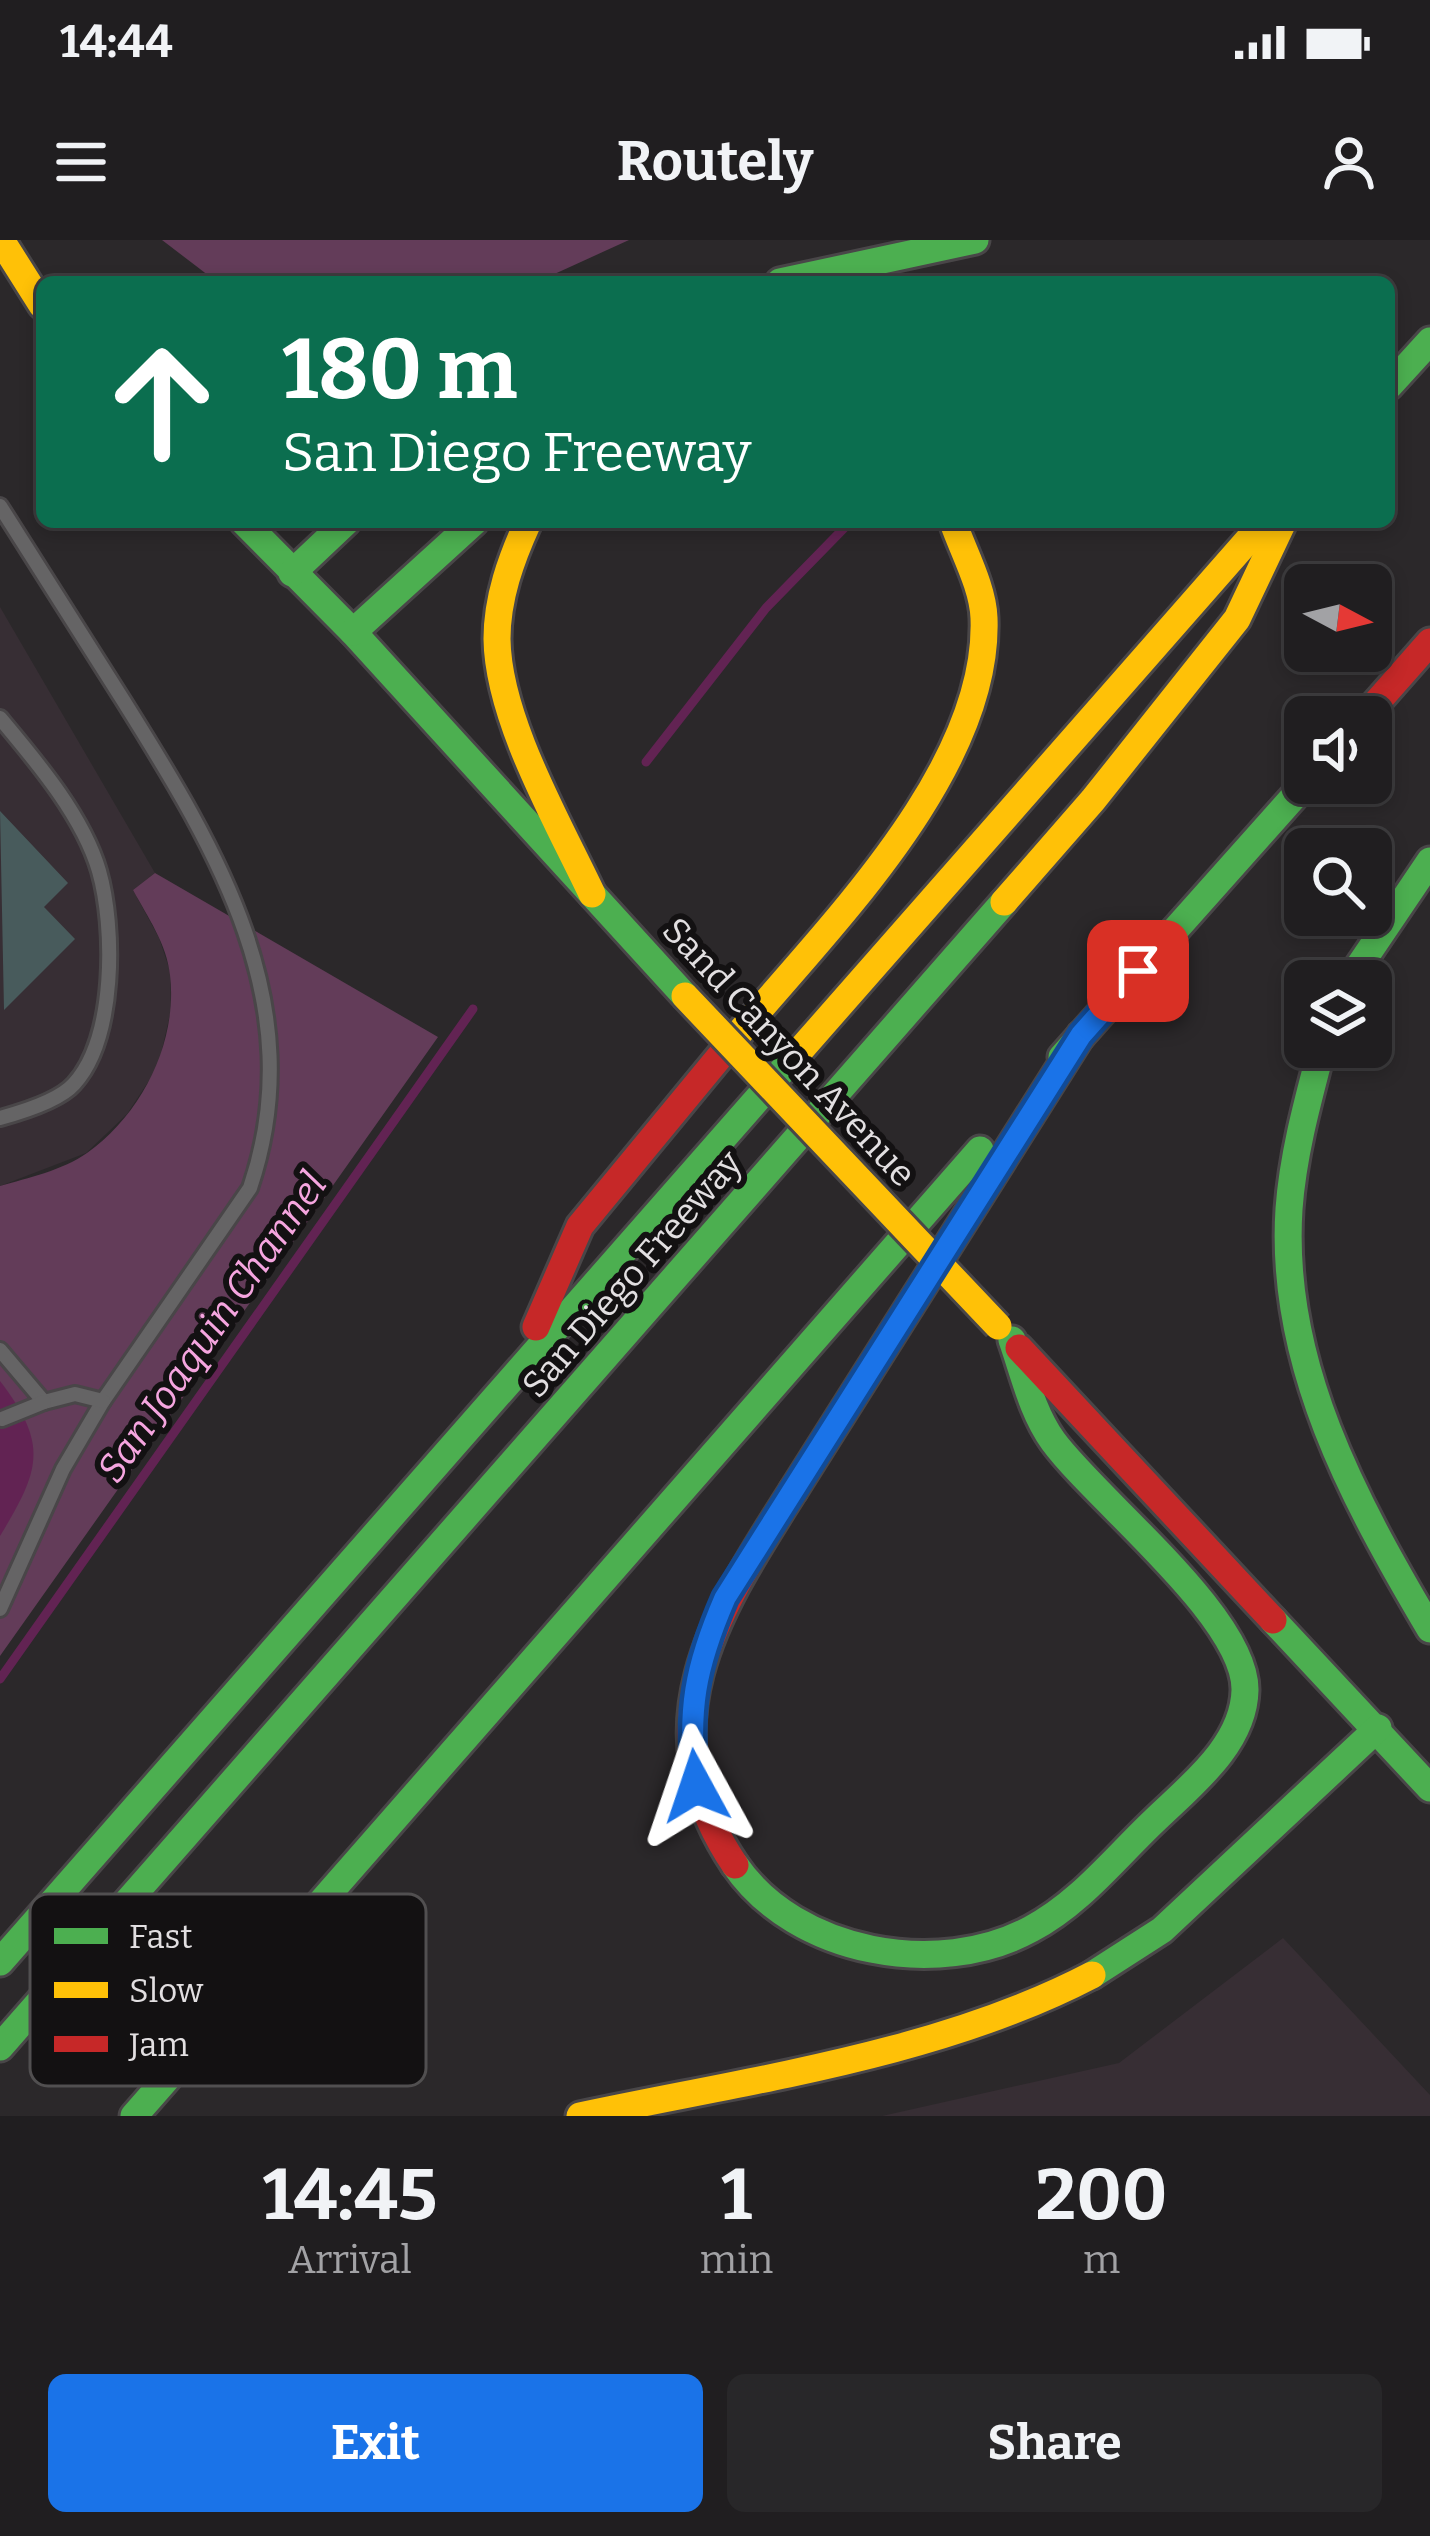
<!DOCTYPE html>
<html lang="en">
<head>
<meta charset="utf-8">
<style>
	:root { --surface:#201e20; --page:#282729; --text:#f1f3f6; --muted:#a2a2a5; --line:#3d3c3e; --accent:#1a73e8 }
	body { margin:0; font-family:Bitter,serif; background:var(--page); color:var(--text); height:100vh; display:flex; flex-direction:column; font-size:45px; white-space:nowrap }
	* { box-sizing:border-box; margin:0 }
	p { font-size:39px; color:var(--muted) }
	.icon { flex:none; width:66px; height:66px; fill:none; stroke:currentColor; stroke-width:2; stroke-linecap:round; stroke-linejoin:round }
	.map { position:relative; height:1876px; overflow:hidden }
	.sheet { display:flex; flex-direction:column; background:var(--surface); flex:1 }
	.sheet>* { flex:none }
	.banner { position:absolute; left:36px; top:36px; width:1359px; height:252px; border-radius:18px; box-shadow:0 6px 18px #0003,0 0 0 3px var(--line); background:#0b6e4f; color:#fff; overflow:hidden }
	.needle { width:78px; rotate:97deg }
	.tools { position:absolute; left:1284px; top:324px; display:grid; gap:24px }
	.tools a { display:grid; place-items:center; width:108px; height:108px; border-radius:18px; background:var(--surface); box-shadow:0 6px 18px #0003,0 0 0 3px var(--line); font-size:60px }
	.pin { position:absolute; display:grid; place-items:center; width:102px; height:102px; color:#fff; margin:-51px; border-radius:24px; box-shadow:0 6px 18px #0006 }
	.me { position:absolute; width:132px; margin:-66px; rotate:355deg; stroke-linejoin:round; filter:drop-shadow(0 0 9px #0008) }
	.turn { display:flex; align-items:center; gap:42px; height:252px; padding:0 48px; font-size:54px }
	.turn .icon { width:156px; height:156px; stroke-width:2.5 }
	.turn b { display:block; font-size:84px; line-height:102px }
	.eta { display:flex; justify-content:space-evenly; align-items:center; height:204px; text-align:center }
	.eta b { font-size:72px; font-weight:700; line-height:84px }
	.action { display:flex; gap:24px; margin-top:auto; padding:24px 48px }
	.action a { flex:1; height:138px; border-radius:18px; background:var(--accent); color:#fff; font-size:48px; font-weight:700; line-height:138px; text-align:center }
	.action a+a { background:var(--page); color:var(--text) }
	.status { display:flex; justify-content:space-between; align-items:center; height:84px; padding:0 60px; background:var(--surface); direction:ltr }
	.status svg { height:33px; fill:currentColor }
	header { display:flex; justify-content:space-between; align-items:center; height:156px; padding:0 48px; background:var(--surface); font-size:54px; font-weight:700 }
	.map>svg:first-child { display:block }
	.built { fill:#372e34 }
	.green { fill:#633c59 }
	.water { fill:#622353 }
	.lines { fill:none; stroke-linecap:round; stroke-linejoin:round }
	.stream { stroke:#622353; stroke-width:9 }
	.building { fill:#485b5c }
	.lane-casing { stroke:#494648; stroke-width:20 }
	.fast-casing { stroke:#494648; stroke-width:33 }
	.slow-casing { stroke:#494648; stroke-width:33 }
	.jam-casing { stroke:#494648; stroke-width:33 }
	.lane { stroke:#656465; stroke-width:14 }
	.fast { stroke:#4caf50; stroke-width:27 }
	.slow { stroke:#ffc107; stroke-width:27 }
	.jam { stroke:#c62828; stroke-width:27 }
	.slow-bridge-casing { stroke:#494648; stroke-width:33; stroke-linecap:butt }
	.slow-bridge { stroke:#ffc107; stroke-width:27 }
	.route-casing { stroke:#114b97; stroke-width:30 }
	.route { stroke:#1a73e8; stroke-width:21 }
	.labels { text-anchor:middle; dominant-baseline:central; stroke-width:12; stroke-linejoin:round; paint-order:stroke }
	.street-label { font-size:36px; fill:#e2dfe1; stroke:#131112 }
	.water-label { font-size:39px; font-style:italic; fill:#f5a5df; stroke:#131112 }
	.key { fill:#131112; stroke:#514f50; stroke-width:3 }
	.key-label { font-size:33px; fill:#e2dfe1 }
</style>
</head>
<body>
<div class="status"><b>14:44</b><svg viewBox="0 0 49 12"><path d="M0 12V9h3v3zM5 12V6h3v6zM10 12V3h3v9zM15 12V0h3v12zM26 1h20v11H26zM47 4h2v5h-2z"/></svg></div>
<header><svg class="icon" aria-label="menu" viewBox="0 0 24 24"><path d="M4 6h16M4 12h16M4 18h16"/></svg>Routely<svg class="icon" aria-label="person" viewBox="0 0 24 24"><circle cx="12" cy="8" r="4"/><path d="M4 21q1-7 8-7t8 7"/></svg></header>
<div class="map">
<svg width="1430" height="1876" viewBox="0 0 1430 1876">
	<rect width="100%" height="100%" fill="#2b282a"/>
	<g class="built">
		<polygon points="0,367 155,633 133,650 159,698 170,731 171,770 158,827 127,874 86,913 0,946"/>
		<polygon points="1283,1698 1430,1855 1430,1876 882,1876 1119,1823"/>
	</g>
	<g class="green">
		<polygon points="162,0 629,0 537,42 217,42"/>
		<path d="M 155,633 L 438,797 L 0,1416 L 0,946 C 28,938 63,930 87,913 C 142,874 178,802 170,735 C 167,704 147,676 133,650 Z"/>
	</g>
	<path class="water" d="M 0,1141 C 49,1205 40,1230 0,1296 Z"/>
	<g class="lines">
		<g class="stream">
			<polyline points="646,522 766,368 850,282"/>
			<polyline points="0,1439 473,769"/>
		</g>
	</g>
	<polygon class="building" points="0,571 68,643 44,667 75,699 4,770"/>
	<g class="lines">
		<defs>
			<g id="lane">
				<path d="M 0,266 C 41,331 82,396 123,460 C 217,610 312,765 250,948 L 103,1161 L 63,1229 L 0,1369"/>
				<path d="M 0,478 C 36,521 83,576 99,631 C 115,687 116,798 74,844 C 59,861 22,872 0,878"/>
				<polyline points="0,1110 44,1162 75,1154 103,1161"/>
				<polyline points="2,1179 44,1162"/>
			</g>
			<g id="fast">
				<polyline points="780,42 975,0"/>
				<polyline points="1389,146 1430,101"/>
				<polyline points="244,282 353,392 685,756"/>
				<polyline points="292,333 346,282"/>
				<polyline points="353,392 474,282"/>
				<polyline points="1349,741 1430,621"/>
				<path d="M 1322,807 C 1308,860 1293,914 1289,969 C 1279,1124 1354,1260 1430,1389"/>
				<polyline points="1062,817 1306,543"/>
				<polyline points="793,1251 1081,795"/>
				<polyline points="1273,1380 1430,1548"/>
				<path d="M 735,1625 C 796,1714 939,1739 1031,1689 C 1079,1664 1115,1618 1154,1581 C 1190,1546 1244,1505 1245,1450 C 1246,1377 1096,1260 1053,1201 C 1032,1172 1024,1134 1012,1100"/>
				<polyline points="0,1722 796,815"/>
				<polyline points="1092,1735 1162,1690 1378,1488"/>
				<polyline points="0,1807 1004,662"/>
				<polyline points="134,1876 980,910"/>
			</g>
			<g id="slow">
				<polyline points="1,0 42,65"/>
				<path d="M 528,282 C 511,319 497,358 497,399 C 498,479 558,582 592,654"/>
				<polyline points="1004,662 1093,560 1237,379 1283,282"/>
				<path d="M 726,809 C 820,695 990,533 984,378 C 983,347 963,311 953,282"/>
				<polyline points="796,815 1264,282"/>
				<path d="M 580,1876 C 748,1840 939,1815 1092,1735"/>
			</g>
			<g id="jam">
				<polyline points="1364,477 1430,402"/>
				<polyline points="536,1087 580,986 726,809"/>
				<polyline points="1019,1108 1273,1380"/>
				<path d="M 735,1625 C 641,1486 716,1372 793,1251"/>
			</g>
		</defs>
		<use href="#lane" class="lane-casing"/>
		<use href="#fast" class="fast-casing"/>
		<use href="#slow" class="slow-casing"/>
		<use href="#jam" class="jam-casing"/>
		<use href="#lane" class="lane"/>
		<use href="#fast" class="fast"/>
		<use href="#slow" class="slow"/>
		<use href="#jam" class="jam"/>
		<defs>
			<polyline id="slow-bridge" points="685,756 998,1086"/>
		</defs>
		<use href="#slow-bridge" class="slow-bridge-casing"/>
		<use href="#slow-bridge" class="slow-bridge"/>
	</g>
	<g class="lines">
		<defs>
			<path id="route" d="M 696,1546 C 687,1471 695,1427 725,1358 L 1081,795 L 1138,731"/>
		</defs>
		<use href="#route" class="route-casing"/>
		<use href="#route" class="route"/>
	</g>
	<g class="labels">
		<g class="street-label">
			<text transform="translate(789 812) rotate(47)">Sand Canyon Avenue</text>
			<text transform="translate(632 1034) rotate(-49)">San Diego Freeway</text>
		</g>
		<g class="water-label">
			<text transform="translate(212 1087) rotate(-55)">San Joaquin Channel</text>
		</g>
	</g>
	<rect x="30" y="1654" width="396" height="192" rx="18" class="key"/>
	<rect x="54" y="1688" width="54" height="16" fill="#4caf50"/>
	<rect x="54" y="1742" width="54" height="16" fill="#ffc107"/>
	<rect x="54" y="1796" width="54" height="16" fill="#c62828"/>
	<g class="key-label">
		<text x="129" y="1708">Fast</text>
		<text x="129" y="1762">Slow</text>
		<text x="129" y="1816">Jam</text>
	</g>
</svg>
<div class="tools">
<a><svg class="needle" viewBox="-14 -14 28 28"><path d="M0-13l5 13h-10z" fill="#e53935"/><path d="M0 13l5-13h-10z" fill="#a2a2a5"/></svg></a>
<a><svg class="icon" aria-label="sound" viewBox="0 0 24 24"><path d="M4 9h4l5-4v14l-5-4H4zM17 9q2 3 0 6"/></svg></a>
<a><svg class="icon" aria-label="search" viewBox="0 0 24 24"><circle cx="10" cy="10" r="6"/><path d="M15 15l6 6"/></svg></a>
<a><svg class="icon" aria-label="layers" viewBox="0 0 24 24"><path d="M12 4l9 5-9 5-9-5zM3 14l9 5 9-5"/></svg></a>
</div>
<div class="pin" style="left:1138px;top:731px;background:#d93025"><svg class="icon" aria-label="arrive" viewBox="0 0 24 24"><path d="M6 21V4h12l-3 4 3 4H6"/></svg></div>
<svg class="me" style="left:696px;top:1546px" viewBox="-20 -20 40 40"><path d="M0-17L14 15 0 8-14 15z" fill="#1a73e8" stroke="#fff" stroke-width="4"/></svg>
<div class="banner">
<div class="turn"><svg class="icon" aria-label="ahead" viewBox="0 0 24 24"><path d="M12 20V5M6 11l6-6 6 6"/></svg><div><b>180 m</b>San Diego Freeway</div></div>
</div>
</div>
<section class="sheet">
<div class="eta">
<div><b>14:45</b><p>Arrival</p></div>
<div><b>1</b><p>min</p></div>
<div><b>200</b><p>m</p></div>
</div>
<div class="action"><a>Exit</a><a>Share</a></div>
</section>
</body>
</html>
